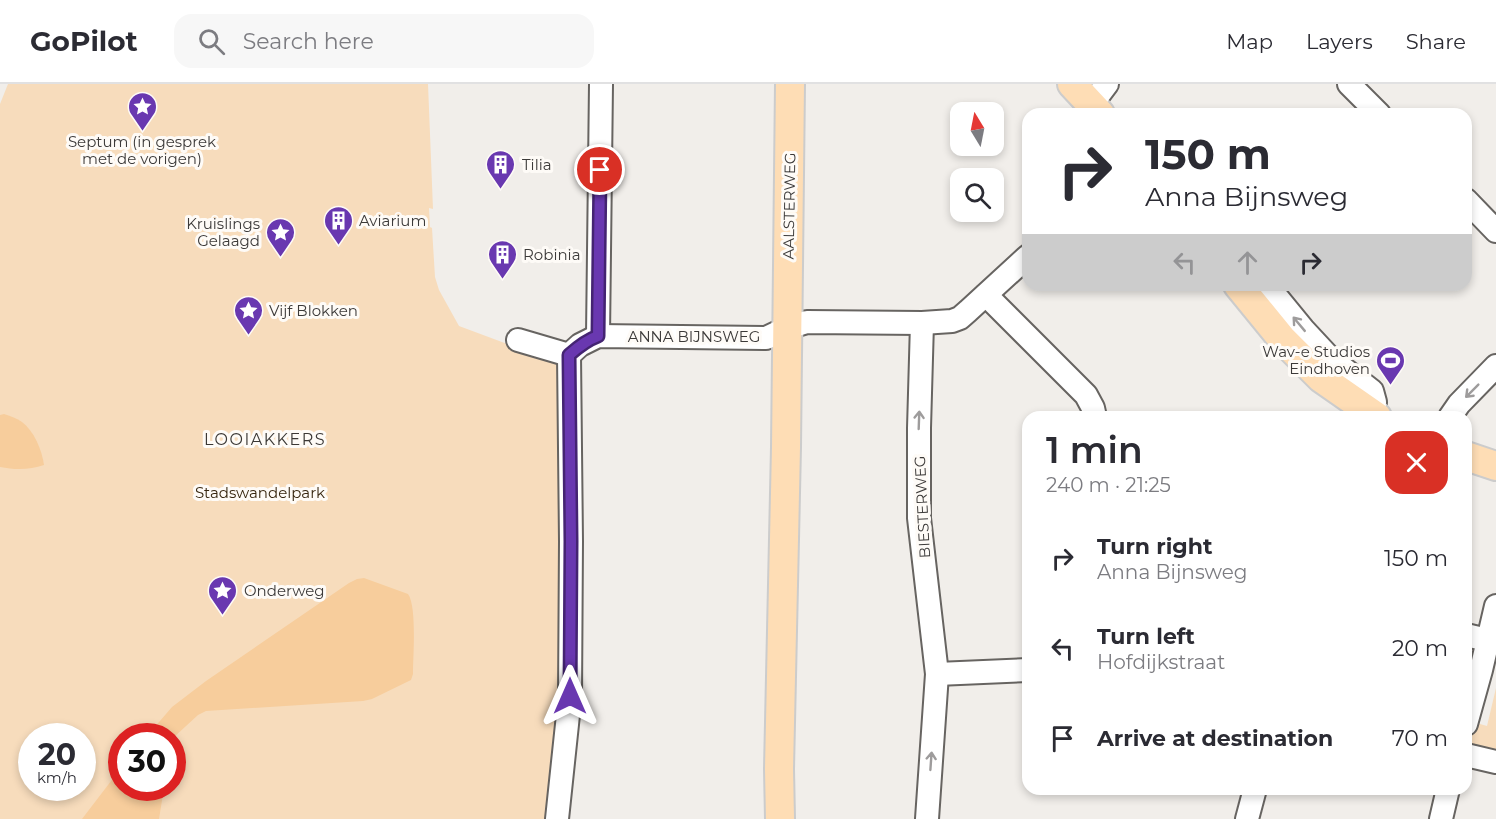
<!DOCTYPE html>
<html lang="en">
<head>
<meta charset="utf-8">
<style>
	:root { --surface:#fff; --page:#f7f7f7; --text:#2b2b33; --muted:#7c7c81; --line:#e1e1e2 }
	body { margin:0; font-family:Montserrat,sans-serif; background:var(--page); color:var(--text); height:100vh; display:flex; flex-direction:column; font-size:22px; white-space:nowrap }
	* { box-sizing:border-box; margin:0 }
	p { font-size:20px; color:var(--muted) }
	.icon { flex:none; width:33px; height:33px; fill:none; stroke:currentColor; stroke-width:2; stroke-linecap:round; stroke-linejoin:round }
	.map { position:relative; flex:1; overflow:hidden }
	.details { position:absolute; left:1022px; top:327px; width:450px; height:384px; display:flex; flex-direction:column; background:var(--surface); border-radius:18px; box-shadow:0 3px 9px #0003 }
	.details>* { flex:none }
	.guide { position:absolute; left:1022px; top:24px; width:450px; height:183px; border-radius:18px; box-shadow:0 3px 9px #0003; background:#fff; color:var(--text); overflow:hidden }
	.needle { width:39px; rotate:350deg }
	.controls { position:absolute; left:950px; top:18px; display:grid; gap:12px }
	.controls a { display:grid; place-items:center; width:54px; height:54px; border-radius:12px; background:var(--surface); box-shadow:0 3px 9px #0003; font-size:30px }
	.speed { position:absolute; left:18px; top:639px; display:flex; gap:12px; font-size:30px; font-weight:700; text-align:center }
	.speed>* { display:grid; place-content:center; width:78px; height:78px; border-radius:50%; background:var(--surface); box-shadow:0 3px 9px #0003; line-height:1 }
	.speed small { font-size:15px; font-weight:400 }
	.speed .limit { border:9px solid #d22; background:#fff; color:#111 }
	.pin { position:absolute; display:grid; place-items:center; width:51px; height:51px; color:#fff; margin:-26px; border:3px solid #fff; border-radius:50%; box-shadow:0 2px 6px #0007 }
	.me { position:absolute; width:66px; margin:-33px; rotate:0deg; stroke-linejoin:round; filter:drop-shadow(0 0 4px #0008) }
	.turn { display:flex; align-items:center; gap:21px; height:126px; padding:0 24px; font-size:27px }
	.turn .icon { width:78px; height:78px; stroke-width:2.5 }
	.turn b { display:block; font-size:42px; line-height:51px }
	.lanes { display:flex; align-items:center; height:57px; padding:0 24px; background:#0003; justify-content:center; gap:30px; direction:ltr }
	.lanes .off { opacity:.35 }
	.round { display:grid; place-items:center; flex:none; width:63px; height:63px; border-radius:18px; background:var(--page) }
	.summary { display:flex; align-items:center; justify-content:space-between; height:102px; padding:0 24px }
	h1 { font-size:36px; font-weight:600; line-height:45px }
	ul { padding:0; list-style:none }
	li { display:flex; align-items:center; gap:18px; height:90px; padding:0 24px }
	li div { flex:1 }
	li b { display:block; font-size:22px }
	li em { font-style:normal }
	header { display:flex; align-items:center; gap:36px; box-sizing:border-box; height:84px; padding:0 30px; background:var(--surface); border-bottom:2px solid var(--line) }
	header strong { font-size:28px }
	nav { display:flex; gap:33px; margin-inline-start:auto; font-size:21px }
	.search { width:420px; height:54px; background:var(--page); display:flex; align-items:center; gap:15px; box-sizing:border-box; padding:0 21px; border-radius:18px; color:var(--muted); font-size:22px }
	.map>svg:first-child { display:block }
	.green { fill:#f7dcbc; fill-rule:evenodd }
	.water { fill:#f7cd9c }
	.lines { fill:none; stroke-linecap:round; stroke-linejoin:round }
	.minor-casing { stroke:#676461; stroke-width:26 }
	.major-casing { stroke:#ccc; stroke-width:32 }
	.minor { stroke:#fff; stroke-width:22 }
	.major { stroke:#feddb5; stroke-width:28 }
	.oneway { stroke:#9e9c9c }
	.route-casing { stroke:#442472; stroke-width:15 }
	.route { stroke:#6938b0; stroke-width:10 }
	.labels { text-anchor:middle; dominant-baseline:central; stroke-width:6; stroke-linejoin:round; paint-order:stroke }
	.poi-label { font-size:15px; fill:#3c3a39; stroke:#fefbf7; text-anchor:start }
	.street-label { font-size:15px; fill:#3c3a39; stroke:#fefbf7 }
	.park-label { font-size:15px; fill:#37260f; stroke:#fefbf7 }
	.neighbourhood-label { font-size:16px; letter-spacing:1.5px; fill:#3b3835; stroke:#fefbf7 }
</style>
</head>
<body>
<header>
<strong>GoPilot</strong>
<div class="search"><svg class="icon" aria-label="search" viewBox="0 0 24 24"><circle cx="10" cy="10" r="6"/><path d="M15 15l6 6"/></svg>Search here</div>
<nav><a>Map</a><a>Layers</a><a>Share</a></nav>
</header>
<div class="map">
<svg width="1496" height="735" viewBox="0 0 1496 735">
	<rect width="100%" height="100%" fill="#f1eeea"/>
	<g class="green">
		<path d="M 8,0 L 428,0 L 433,125 L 429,124 L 430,143 L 432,144 L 435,193 L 439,206 L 459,242 L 564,281 L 560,612 L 549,735 L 0,735 L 0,20 ZM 32,652 L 82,652 L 82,704 L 32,704 ZM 122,652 L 172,652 L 172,704 L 122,704 Z"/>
		<polygon points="1496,604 1496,670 1473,663 1470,652 1473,638 1487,642"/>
	</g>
	<g class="water">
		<path d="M 4,330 C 10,332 16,334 22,338 C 34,347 42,366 44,381 C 30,386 15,386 0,383 L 0,331 Z"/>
		<path d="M 364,494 L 408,510 C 417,522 413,573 413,590 L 411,596 L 372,615 L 363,617 L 206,627 L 198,631 L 173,654 L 172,652 L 147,652 L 172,623 L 206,597 L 349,499 L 357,495 Z"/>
		<polygon points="121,684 122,704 164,704 159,735 82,735"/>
	</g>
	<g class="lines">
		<defs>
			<g id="minor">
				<polyline points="1349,0 1379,30"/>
				<polyline points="1092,20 1107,0"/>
				<polyline points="1466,116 1496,147"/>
				<polyline points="1267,201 1303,245 1330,274 1372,307 1375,318 1374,331 1373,333"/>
				<polyline points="986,211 1086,311 1093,324 1095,333"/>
				<polyline points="922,239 919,344 919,434 937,590 927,735"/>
				<polyline points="598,252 601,0"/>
				<polyline points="518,256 569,271"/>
				<polyline points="569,271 580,261 598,252 766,254 787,244 807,238 922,239 952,237 960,234 968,227 1028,172"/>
				<polyline points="1450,333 1459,320 1496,282"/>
				<polyline points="1466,551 1496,558"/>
				<polyline points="937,590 1028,586"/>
				<polyline points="1466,640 1481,586 1496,522"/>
				<polyline points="1466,671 1496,678"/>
				<polyline points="557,735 570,612 571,457 569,271"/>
				<polyline points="1247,735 1255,705"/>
				<polyline points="1441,735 1448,705"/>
			</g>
			<g id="major">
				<polyline points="1072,0 1100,30"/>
				<polyline points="1238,201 1283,256 1321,294 1377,333"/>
				<polyline points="1466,372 1496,382"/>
				<polyline points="780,735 779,685 786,363 790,0"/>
			</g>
		</defs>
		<use href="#minor" class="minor-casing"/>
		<use href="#major" class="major-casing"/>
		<use href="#minor" class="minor"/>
		<use href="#major" class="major"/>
	</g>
	<defs><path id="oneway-shaft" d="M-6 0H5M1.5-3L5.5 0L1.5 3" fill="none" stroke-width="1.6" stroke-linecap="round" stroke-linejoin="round" transform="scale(1.5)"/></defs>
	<g class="oneway">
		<use href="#oneway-shaft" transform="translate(1299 240) rotate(-130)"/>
		<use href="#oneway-shaft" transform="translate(1472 307) rotate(135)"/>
		<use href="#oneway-shaft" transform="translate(919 336) rotate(-88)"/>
		<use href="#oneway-shaft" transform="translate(931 677) rotate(-86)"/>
	</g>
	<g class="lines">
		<defs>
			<path id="route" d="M 570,612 L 571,457 L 569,271 C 578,263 587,256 598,252 L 600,86"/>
		</defs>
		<use href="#route" class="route-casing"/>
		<use href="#route" class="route"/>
	</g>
	<defs>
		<symbol id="sight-pin" viewBox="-11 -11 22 30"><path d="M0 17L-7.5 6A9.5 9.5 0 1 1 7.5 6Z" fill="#6938b0" stroke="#fefbf7"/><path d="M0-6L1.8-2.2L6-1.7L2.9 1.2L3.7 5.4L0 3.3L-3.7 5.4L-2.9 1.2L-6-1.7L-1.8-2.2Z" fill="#fff"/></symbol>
		<symbol id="building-pin" viewBox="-11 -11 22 30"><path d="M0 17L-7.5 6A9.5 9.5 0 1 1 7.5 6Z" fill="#6938b0" stroke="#fefbf7"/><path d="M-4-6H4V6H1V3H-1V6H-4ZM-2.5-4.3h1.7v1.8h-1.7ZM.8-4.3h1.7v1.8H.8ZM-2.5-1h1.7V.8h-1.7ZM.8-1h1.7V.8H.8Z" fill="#fff"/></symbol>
		<symbol id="stadium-pin" viewBox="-11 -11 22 30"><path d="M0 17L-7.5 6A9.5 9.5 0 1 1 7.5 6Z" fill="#6938b0" stroke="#fefbf7"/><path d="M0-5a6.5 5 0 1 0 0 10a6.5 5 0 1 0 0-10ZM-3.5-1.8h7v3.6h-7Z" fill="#fff"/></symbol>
	</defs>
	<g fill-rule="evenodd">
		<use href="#sight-pin" x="126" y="6" width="33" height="45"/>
		<use href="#building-pin" x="484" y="64" width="33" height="45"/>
		<use href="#building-pin" x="322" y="120" width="33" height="45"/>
		<use href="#sight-pin" x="264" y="132" width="33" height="45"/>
		<use href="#building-pin" x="486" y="154" width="33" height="45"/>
		<use href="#sight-pin" x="232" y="210" width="33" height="45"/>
		<use href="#stadium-pin" x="1374" y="260" width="33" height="45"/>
		<use href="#sight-pin" x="206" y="490" width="33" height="45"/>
	</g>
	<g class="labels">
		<g class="poi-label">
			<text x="142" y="57" text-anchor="middle">Septum (in gesprek<tspan x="142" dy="17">met de vorigen)</tspan></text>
			<text x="522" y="80">Tilia</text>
			<text x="359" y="136">Aviarium</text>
			<text x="260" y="139" text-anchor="end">Kruislings<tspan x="260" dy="17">Gelaagd</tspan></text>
			<text x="523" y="170">Robinia</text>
			<text x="269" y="226">Vijf Blokken</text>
			<text x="1370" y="267" text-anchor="end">Wav-e Studios<tspan x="1370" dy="17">Eindhoven</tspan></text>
			<text x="244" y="506">Onderweg</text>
		</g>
		<g class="street-label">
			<text transform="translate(789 122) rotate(-89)">AALSTERWEG</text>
			<text x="694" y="252">ANNA BIJNSWEG</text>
			<text transform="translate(922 423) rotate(-93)">BIESTERWEG</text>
		</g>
		<g class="park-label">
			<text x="260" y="408">Stadswandelpark</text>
		</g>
		<g class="neighbourhood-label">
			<text x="265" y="355">LOOIAKKERS</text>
		</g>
	</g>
</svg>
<div class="controls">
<a><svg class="needle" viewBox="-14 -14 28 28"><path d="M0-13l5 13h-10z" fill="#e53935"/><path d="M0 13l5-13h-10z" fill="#7c7c81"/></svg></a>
<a><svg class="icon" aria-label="search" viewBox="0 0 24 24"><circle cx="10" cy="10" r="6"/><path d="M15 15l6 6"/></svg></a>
</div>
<div class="speed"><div>20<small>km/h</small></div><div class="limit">30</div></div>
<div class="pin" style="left:600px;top:86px;background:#d93025"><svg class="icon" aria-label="arrive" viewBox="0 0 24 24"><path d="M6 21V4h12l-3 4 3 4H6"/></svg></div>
<svg class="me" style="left:570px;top:612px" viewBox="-20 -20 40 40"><path d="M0-17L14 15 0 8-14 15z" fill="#6938b0" stroke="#fff" stroke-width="4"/></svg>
<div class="guide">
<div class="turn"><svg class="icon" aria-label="right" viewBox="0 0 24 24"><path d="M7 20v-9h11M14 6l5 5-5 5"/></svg><div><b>150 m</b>Anna Bijnsweg</div></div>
<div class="lanes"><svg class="icon off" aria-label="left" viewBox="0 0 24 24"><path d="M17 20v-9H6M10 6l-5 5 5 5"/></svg><svg class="icon off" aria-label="ahead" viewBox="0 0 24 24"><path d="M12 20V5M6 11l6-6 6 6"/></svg><svg class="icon" aria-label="right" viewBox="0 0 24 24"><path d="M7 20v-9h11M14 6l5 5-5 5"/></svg></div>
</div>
<section class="details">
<div class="summary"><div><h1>1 min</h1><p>240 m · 21:25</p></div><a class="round" style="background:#d93025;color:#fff"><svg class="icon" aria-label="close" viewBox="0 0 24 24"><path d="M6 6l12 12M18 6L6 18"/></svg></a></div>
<ul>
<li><svg class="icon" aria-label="right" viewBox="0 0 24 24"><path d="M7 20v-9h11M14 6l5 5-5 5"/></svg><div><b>Turn right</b><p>Anna Bijnsweg</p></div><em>150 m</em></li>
<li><svg class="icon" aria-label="left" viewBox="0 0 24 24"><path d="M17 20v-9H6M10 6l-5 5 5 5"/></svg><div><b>Turn left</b><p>Hofdijkstraat</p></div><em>20 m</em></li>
<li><svg class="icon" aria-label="arrive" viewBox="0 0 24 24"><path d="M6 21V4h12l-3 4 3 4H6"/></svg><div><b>Arrive at destination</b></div><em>70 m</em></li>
</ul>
</section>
</div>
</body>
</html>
